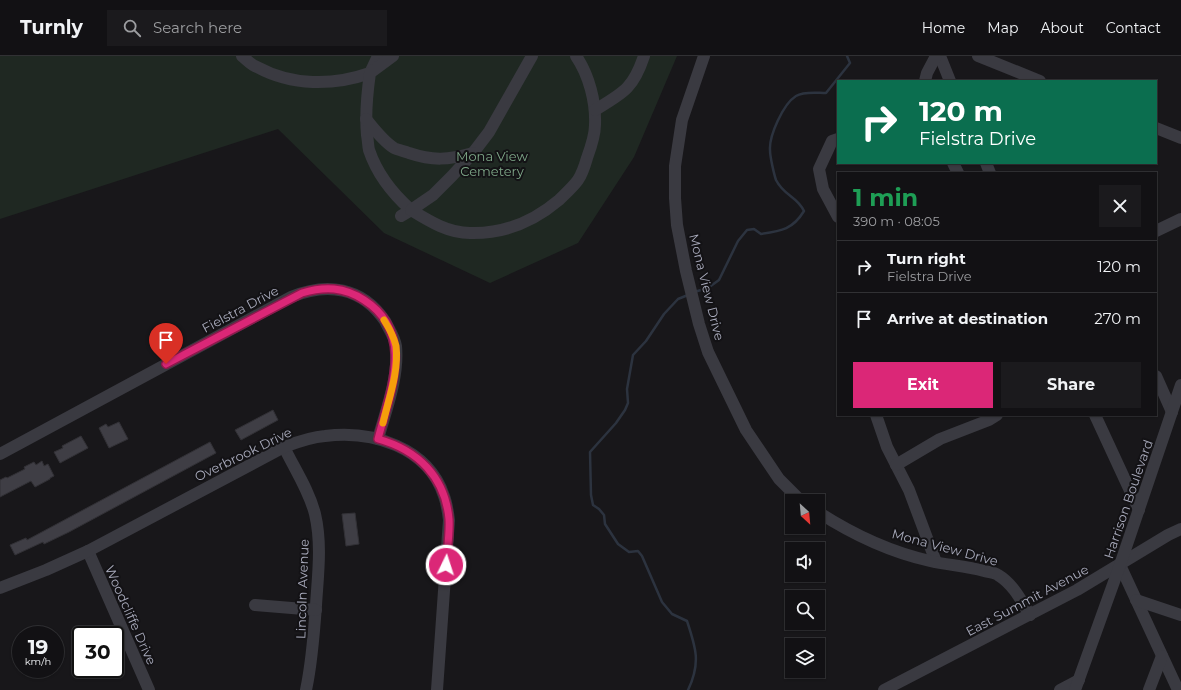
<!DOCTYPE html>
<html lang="en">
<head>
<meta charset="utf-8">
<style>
	:root { --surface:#121114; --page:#1b1a1d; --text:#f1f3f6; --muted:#9c9da0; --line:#313134; --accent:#db2777 }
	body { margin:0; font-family:Montserrat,sans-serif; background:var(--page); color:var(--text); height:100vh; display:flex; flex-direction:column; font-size:15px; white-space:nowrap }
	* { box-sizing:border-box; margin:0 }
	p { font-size:13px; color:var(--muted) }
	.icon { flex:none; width:22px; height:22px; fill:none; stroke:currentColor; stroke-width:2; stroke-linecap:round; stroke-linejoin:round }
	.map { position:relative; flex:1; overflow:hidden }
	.drawer { position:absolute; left:837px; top:116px; width:320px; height:244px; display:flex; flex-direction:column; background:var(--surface); border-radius:0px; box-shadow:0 1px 3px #0004,0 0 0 1px var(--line) }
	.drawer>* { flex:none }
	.guide { position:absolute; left:837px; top:24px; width:320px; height:84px; border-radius:0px; box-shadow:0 1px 3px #0004,0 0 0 1px var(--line); background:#0b6e4f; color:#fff; overflow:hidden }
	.needle { width:26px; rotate:154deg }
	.fabs { position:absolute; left:785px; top:438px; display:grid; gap:8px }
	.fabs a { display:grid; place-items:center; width:40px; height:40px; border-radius:0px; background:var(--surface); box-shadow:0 1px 3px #0004,0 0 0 1px var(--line); font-size:20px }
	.speed { position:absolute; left:12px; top:570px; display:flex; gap:8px; font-size:20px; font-weight:700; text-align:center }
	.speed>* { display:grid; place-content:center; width:52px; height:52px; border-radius:50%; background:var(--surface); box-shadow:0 1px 3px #0004,0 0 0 1px var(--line); line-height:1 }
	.speed small { font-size:10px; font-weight:400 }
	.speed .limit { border:2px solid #111; border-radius:6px; background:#fff; color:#111 }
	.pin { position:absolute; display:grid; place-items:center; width:34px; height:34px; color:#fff; margin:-41px -17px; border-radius:50% 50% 50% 0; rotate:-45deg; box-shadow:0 0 4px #0007 }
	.pin .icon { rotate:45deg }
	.me { position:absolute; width:44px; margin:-22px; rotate:4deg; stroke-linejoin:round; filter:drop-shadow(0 0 3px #0008) }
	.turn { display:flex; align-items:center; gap:14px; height:84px; padding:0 16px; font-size:18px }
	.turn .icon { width:52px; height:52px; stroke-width:2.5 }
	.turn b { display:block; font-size:28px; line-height:34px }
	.round { display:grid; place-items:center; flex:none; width:42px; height:42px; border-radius:0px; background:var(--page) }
	.overview { display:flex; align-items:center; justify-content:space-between; height:68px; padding:0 16px }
	h1 { font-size:24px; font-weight:700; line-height:30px; color:#1e9e55 }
	.primary-button { display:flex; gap:8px; margin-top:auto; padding:8px 16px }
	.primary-button a { flex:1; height:46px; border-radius:0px; background:var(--accent); color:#fff; font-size:16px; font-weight:700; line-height:46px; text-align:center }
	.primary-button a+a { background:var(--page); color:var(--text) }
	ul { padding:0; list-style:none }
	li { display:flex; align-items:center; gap:12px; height:52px; padding:0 16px; border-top:1px solid var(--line) }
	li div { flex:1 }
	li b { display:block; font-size:15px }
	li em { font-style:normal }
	header { display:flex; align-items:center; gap:24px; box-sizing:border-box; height:56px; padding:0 20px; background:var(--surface); border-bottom:1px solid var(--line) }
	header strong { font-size:19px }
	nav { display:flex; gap:22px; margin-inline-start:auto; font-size:14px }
	.search { width:280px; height:36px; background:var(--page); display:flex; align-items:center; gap:10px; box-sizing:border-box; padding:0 14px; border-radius:0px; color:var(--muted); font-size:15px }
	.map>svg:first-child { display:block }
	.green { fill:#1f2822 }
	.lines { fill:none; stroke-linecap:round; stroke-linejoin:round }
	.stream { stroke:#2c333f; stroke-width:2.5 }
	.building { fill:#3f3e45; stroke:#323136 }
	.minor { stroke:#3a3a41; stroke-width:12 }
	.route-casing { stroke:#8e194d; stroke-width:10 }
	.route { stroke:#db2777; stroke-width:7 }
	.slow { stroke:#f59e0b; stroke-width:7 }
	.labels { text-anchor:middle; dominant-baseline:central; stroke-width:4; stroke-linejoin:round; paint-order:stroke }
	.park-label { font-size:13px; fill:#7ea788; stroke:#131215 }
	.street-label { font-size:13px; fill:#a8aabb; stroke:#131215 }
</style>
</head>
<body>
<header>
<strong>Turnly</strong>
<div class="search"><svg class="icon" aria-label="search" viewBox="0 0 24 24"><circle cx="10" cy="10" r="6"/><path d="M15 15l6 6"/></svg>Search here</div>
<nav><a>Home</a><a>Map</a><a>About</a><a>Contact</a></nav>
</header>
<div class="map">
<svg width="1181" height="634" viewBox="0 0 1181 634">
	<rect width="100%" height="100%" fill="#18171a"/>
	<polygon class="green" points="0,0 677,0 634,101 578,187 490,227 384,177 278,73 0,163"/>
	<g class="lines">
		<g class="stream">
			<path d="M 694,236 L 708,232 L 719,224 L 738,185 L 747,174 L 754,173 L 761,178 C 782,175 793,173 804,155 C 797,140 784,140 776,124 C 774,118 770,101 770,94 C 769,80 783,48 796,40 C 804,35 817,37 826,37 L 850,7 L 847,0"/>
			<path d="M 688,239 L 678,243 L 664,258 L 646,285 L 633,299 L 627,333 L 628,347 L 625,354 L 616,367 L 590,396 L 591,439 L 593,449 L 599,453 L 604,459 L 605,468 L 618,488 L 629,496 L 638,495 L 642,500 L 662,546 L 672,558 L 687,565 C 696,592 701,607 688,634"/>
		</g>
	</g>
	<g class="building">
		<polygon points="273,354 278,364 241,384 235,374"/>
		<polygon points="119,366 128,383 109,392 99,372 106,368 108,371"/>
		<polygon points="81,380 88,392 60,407 54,396 63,392 62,390"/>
		<polygon points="210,386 216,397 69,476 44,488 43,486 15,499 10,489 26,482 27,484"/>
		<polygon points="42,405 44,410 48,408 54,420 50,422 50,423 35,431 31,425 0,441 0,424 6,421 7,422 25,413 24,411 34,406 36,409"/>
		<polygon points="355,457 359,488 346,490 342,458"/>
	</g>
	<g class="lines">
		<g class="minor">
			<path d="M 242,0 C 247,4 251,9 257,11 C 292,30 333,30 370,17 L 378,0"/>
			<path d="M 393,0 L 370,17 C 367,38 365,58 367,79 C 368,84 368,90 369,94 C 377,118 393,138 411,154 L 401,160"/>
			<path d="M 532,0 L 489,76 L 473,97 L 452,120 L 433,139 L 411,154 C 429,165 448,177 470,177 C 505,178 533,166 559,144 C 565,138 573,131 578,124 C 582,118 585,109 587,102 C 591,91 595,80 595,69 C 596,46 589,19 576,0"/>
			<polyline points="704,0 682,64 675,110 675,142 677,169 686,215 699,268 708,296 746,374 779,423 801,445"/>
			<polyline points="940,0 950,25"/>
			<polyline points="978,0 1040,25"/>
			<polyline points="925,25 927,17 936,0"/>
			<path d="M 595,54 C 623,37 633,33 644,0"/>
			<path d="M 366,63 C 374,73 383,85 394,92 C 398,94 404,95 409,97 C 433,105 448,104 473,97"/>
			<polyline points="1156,72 1181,82"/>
			<polyline points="838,83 832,85 819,113 823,133 838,161"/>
			<polyline points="953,107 958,117"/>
			<polyline points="986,107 990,117"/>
			<polyline points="1156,175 1181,163"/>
			<polyline points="1156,320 1172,356"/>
			<polyline points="876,359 887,391 909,434 936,506"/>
			<polyline points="1095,359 1139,454"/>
			<path d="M 284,391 C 294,412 309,434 315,458 C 322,488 318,518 316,549 C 314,578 312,606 306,634"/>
			<path d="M 0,398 L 291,241 C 327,226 362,231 385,265 C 389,273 395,282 396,290 C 399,321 386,354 378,383"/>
			<polyline points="896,409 940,383 989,364 997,359"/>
			<path d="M 818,456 C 852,478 890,496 930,505 C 947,509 966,510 984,515 C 988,516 994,516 998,519 C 1013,528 1021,544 1030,559"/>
			<polyline points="88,495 149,634"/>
			<polyline points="1120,509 1178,634"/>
			<path d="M 0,532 L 46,514 L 88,495 L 284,391 C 297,386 311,381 325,380 C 372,374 428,391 444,440 C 447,448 448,456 449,464 L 437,634"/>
			<polyline points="1136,544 1181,559"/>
			<polyline points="255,549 316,554"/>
			<polyline points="884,634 1077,534 1168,479 1181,473"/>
			<polyline points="1060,634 1079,624"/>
			<polyline points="1075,634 1120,509 1181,329"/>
			<polyline points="1149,634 1162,600"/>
		</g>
	</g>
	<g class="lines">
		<defs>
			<path id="route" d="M 166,308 L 302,237 C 325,230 344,231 364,244 C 416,277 390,336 378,383 C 418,394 445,421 449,463 C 450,478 447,494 446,509"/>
		</defs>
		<use href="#route" class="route-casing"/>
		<use href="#route" class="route"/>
		<path class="slow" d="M 383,367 C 389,342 399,315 396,290 C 394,281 389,272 384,264"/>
	</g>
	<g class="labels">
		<g class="park-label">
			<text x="492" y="100">Mona View<tspan x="492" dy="15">Cemetery</tspan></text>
		</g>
		<g class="street-label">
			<text transform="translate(707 231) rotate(76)">Mona View Drive</text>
			<text transform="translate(240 253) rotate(-28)">Fielstra Drive</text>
			<text transform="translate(243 398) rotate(-26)">Overbrook Drive</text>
			<text transform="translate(1128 443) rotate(-71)">Harrison Boulevard</text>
			<text transform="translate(945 491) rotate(15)">Mona View Drive</text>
			<text transform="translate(302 533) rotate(-88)">Lincoln Avenue</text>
			<text transform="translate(1027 544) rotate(-28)">East Summit Avenue</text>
			<text transform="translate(131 559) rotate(66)">Woodcliffe Drive</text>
		</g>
	</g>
</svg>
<div class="fabs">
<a><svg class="needle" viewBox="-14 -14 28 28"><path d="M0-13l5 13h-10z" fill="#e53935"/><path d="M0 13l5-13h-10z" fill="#9c9da0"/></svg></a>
<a><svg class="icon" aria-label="sound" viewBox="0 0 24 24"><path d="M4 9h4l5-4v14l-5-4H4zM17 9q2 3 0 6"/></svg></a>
<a><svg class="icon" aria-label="search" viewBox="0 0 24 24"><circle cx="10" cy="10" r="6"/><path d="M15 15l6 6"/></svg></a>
<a><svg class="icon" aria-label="layers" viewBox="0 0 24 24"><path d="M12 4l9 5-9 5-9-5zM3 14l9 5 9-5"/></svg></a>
</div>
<div class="speed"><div>19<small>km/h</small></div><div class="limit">30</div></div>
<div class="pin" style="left:166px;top:308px;background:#d93025"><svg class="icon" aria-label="arrive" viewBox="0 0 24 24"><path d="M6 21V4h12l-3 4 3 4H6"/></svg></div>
<svg class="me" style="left:446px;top:509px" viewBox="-20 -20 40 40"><circle r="17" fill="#db2777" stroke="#fff" stroke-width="3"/><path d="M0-11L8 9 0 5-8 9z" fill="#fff"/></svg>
<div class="guide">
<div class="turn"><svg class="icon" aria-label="right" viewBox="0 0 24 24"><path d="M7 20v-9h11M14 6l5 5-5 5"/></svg><div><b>120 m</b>Fielstra Drive</div></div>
</div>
<section class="drawer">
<div class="overview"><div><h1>1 min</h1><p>390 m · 08:05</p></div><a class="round"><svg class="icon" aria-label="close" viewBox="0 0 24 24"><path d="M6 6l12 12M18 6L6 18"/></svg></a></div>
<ul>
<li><svg class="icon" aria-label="right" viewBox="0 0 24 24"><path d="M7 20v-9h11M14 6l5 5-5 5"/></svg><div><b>Turn right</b><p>Fielstra Drive</p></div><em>120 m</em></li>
<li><svg class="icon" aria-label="arrive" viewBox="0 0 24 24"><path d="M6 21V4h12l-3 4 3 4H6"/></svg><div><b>Arrive at destination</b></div><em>270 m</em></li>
</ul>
<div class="primary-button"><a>Exit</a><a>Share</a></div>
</section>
</div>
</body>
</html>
